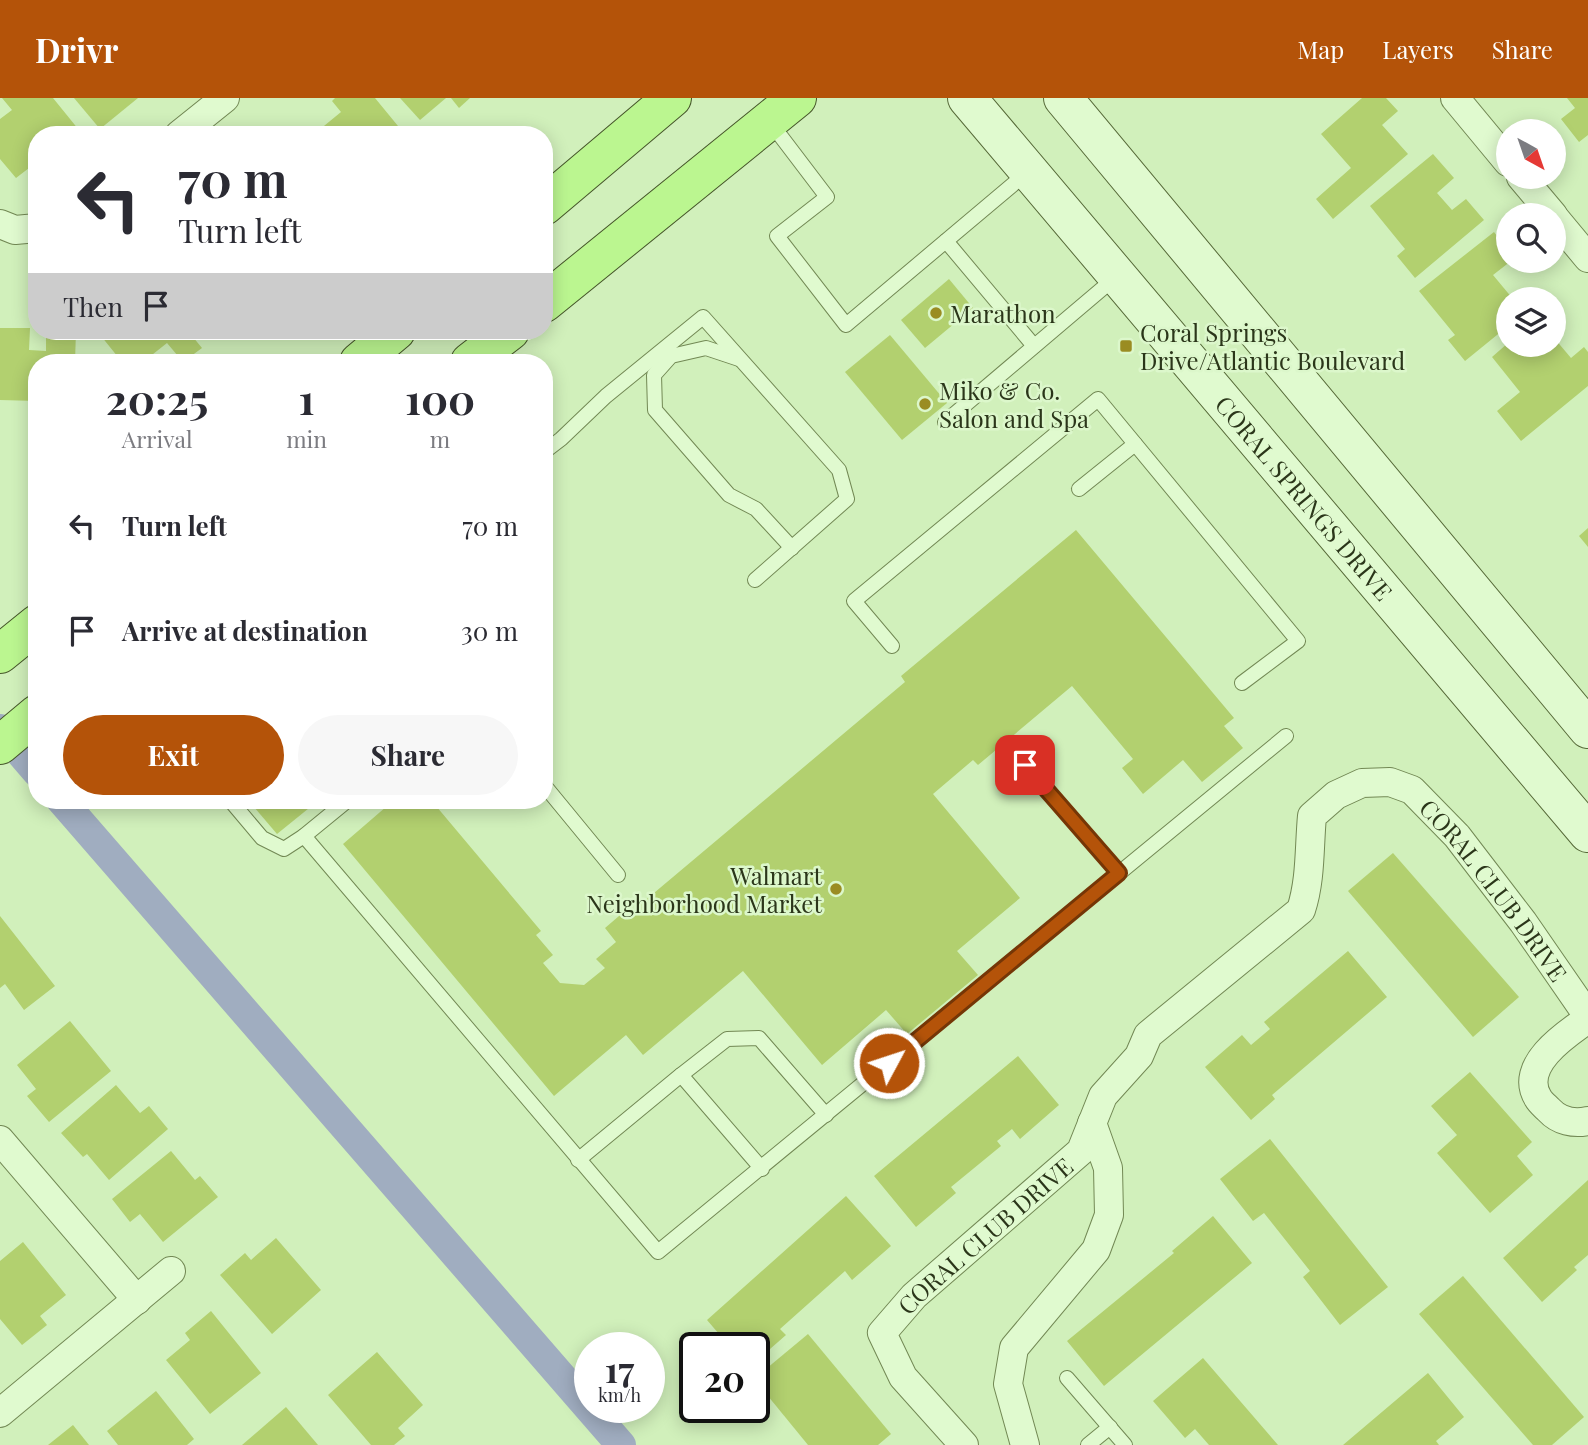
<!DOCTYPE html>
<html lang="en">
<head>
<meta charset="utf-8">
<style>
	:root { --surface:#fff; --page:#f7f7f7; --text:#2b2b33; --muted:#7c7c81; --accent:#b45309 }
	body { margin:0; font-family:"Playfair Display",serif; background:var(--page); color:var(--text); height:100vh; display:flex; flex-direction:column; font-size:26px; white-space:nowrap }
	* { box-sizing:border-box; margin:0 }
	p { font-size:23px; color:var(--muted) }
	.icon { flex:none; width:38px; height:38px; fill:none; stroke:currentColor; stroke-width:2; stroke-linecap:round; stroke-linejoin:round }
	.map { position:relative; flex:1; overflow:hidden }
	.drawer { position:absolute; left:28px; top:256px; width:525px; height:455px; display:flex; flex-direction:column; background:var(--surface); border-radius:28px; box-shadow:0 4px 18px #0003 }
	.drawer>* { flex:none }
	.top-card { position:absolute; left:28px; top:28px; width:525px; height:214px; border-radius:28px; box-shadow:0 4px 18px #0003; background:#fff; color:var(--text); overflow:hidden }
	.needle { width:46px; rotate:140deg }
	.buttons { position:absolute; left:1496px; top:21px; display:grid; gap:14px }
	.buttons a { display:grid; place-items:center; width:70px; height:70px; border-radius:50%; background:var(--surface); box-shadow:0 4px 18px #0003; font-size:35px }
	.speed { position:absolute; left:574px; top:1234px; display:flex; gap:14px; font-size:35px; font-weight:700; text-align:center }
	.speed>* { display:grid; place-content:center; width:91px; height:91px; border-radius:50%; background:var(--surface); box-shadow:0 4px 18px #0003; line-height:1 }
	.speed small { font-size:18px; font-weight:400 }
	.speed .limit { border:4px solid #111; border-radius:10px; background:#fff; color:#111 }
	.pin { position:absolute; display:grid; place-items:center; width:60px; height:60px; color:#fff; margin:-30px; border-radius:14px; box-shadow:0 4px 10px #0006 }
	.me { position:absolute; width:77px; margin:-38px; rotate:50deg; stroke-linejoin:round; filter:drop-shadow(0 0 5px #0008) }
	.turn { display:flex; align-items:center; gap:24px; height:147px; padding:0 35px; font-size:32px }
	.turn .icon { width:91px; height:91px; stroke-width:2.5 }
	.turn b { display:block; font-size:49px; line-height:60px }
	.then { display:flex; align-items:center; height:66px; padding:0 35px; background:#0003; gap:14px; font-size:26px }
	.eta { display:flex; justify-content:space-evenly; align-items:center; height:119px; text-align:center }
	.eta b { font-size:42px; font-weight:700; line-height:49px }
	.button { display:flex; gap:14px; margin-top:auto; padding:14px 35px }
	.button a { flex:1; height:80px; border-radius:42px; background:var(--accent); color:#fff; font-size:28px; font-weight:700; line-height:80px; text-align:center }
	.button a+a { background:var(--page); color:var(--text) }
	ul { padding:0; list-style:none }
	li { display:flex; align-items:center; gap:21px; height:105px; padding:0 35px }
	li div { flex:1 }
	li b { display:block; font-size:26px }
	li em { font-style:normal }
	header { display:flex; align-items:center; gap:42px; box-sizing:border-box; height:98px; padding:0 35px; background:var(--accent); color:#fff }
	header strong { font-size:33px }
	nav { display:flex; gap:38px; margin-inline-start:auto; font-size:24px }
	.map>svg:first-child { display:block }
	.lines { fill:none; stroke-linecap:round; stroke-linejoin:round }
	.canal { stroke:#a0adc0; stroke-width:30 }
	.building { fill:#b2d06f }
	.service-casing { stroke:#728854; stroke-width:16 }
	.minor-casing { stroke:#728854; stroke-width:30 }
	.secondary-casing { stroke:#566938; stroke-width:40 }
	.primary-casing { stroke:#455529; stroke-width:40 }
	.service { stroke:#e0facf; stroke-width:14 }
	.minor { stroke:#e0facf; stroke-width:28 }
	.secondary { stroke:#e0facf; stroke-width:38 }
	.primary { stroke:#bbf690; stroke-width:38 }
	.route-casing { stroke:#753606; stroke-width:18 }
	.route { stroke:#b45309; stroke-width:12 }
	.poi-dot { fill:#9a8c22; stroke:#dcf7cb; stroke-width:2.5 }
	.labels { text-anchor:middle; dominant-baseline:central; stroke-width:5; stroke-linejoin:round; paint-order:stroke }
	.poi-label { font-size:24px; fill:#2b361a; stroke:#dcf7cb; text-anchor:start }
	.street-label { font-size:24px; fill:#2b361a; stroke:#dcf7cb }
</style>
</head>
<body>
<header>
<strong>Drivr</strong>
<nav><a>Map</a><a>Layers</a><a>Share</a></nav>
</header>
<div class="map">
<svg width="1588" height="1347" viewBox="0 0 1588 1347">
	<rect width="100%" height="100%" fill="#d1f0bb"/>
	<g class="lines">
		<g class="canal">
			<polyline points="0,631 37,674"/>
			<polyline points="61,702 621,1347"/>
		</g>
	</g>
	<g class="building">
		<polygon points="2,0 53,0 83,37 37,37 37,79 29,70 16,80 0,61 0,21 12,12"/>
		<polygon points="74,0 138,0 100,31"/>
		<polygon points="335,0 375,0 398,28 387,37 313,37 341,14 332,3"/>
		<polygon points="400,0 446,0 420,22"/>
		<polygon points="451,0 470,0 459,10"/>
		<polygon points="1362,0 1386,0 1398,13 1382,27 1408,56 1333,121 1316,101 1351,70 1321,36"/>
		<polygon points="1567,0 1588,0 1588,37 1579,44 1561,21 1575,10"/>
		<polygon points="1433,56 1454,80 1437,95 1452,112 1466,101 1484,122 1415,180 1397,158 1405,151 1370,108"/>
		<polygon points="1494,134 1508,153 1508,163 1511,163 1493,177 1513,201 1508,201 1508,228 1465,263 1448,242 1455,237 1419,193"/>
		<polygon points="949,181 973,210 925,250 901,222"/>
		<polygon points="1554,220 1564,233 1555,241 1571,260 1584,249 1588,254 1588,288 1521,343 1497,313 1520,294 1492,259 1508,245 1554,247"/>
		<polygon points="0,230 30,230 29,252 46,253 46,233 76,233 75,264 37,264 37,303 0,302"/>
		<polygon points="97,233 188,233 202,250 183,264 167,245 143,264 122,264"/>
		<polygon points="890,237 947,305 902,342 845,274"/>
		<polygon points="1588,430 1588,449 1579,438"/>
		<polygon points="1076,432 1234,620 1224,628 1243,650 1202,684 1183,662 1143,696 1122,670 1133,661 1072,588 978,667 973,662 933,696 1020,800 957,853 978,877 907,936 886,912 822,967 743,873 643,957 626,937 554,998 343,746 394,702 431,702 541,833 536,837 553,857 543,865 560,885 584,887 605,870 596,861 616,844 605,830 626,812 629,816 905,584 901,578"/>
		<polygon points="248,702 319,702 277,736"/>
		<polygon points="1393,755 1519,899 1473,939 1348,793"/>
		<polygon points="0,818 55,888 24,912 5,886 0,890"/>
		<polygon points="1348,853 1387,899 1272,997 1275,1001 1251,1022 1205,969 1242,937 1251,947 1270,931 1264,924"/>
		<polygon points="70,923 111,973 49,1024 27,998 36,991 17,967"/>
		<polygon points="1018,958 1059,1007 1020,1041 1012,1031 997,1043 1001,1048 951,1089 956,1095 916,1129 874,1078"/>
		<polygon points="1470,974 1532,1044 1517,1058 1533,1077 1490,1115 1437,1055 1457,1037 1431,1008"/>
		<polygon points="116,987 140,1015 149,1008 168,1031 109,1082 87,1056 83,1059 61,1035"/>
		<polygon points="1270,1041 1388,1189 1340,1227 1303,1179 1310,1173 1264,1115 1253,1123 1220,1081"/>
		<polygon points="171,1053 195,1082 200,1078 218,1099 163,1144 140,1116 130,1124 112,1101"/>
		<polygon points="1588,1082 1588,1157 1574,1169 1577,1172 1542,1204 1503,1160"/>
		<polygon points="846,1098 891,1148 852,1182 845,1173 780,1231 786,1237 754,1265 754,1250 731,1250 707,1222"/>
		<polygon points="1213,1118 1252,1165 1104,1288 1067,1243 1174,1155 1172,1153"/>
		<polygon points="276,1140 321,1192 272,1236 220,1177 245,1155 251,1162"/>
		<polygon points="23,1144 66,1197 40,1218 47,1227 22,1247 0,1221 0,1163"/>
		<polygon points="1463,1178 1584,1319 1552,1347 1533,1347 1419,1216"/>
		<polygon points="211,1213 261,1275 210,1316 166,1262 190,1242 185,1235"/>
		<polygon points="808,1236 891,1336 878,1347 808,1347 754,1281"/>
		<polygon points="377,1254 423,1307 398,1330 405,1338 394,1347 371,1347 328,1297"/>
		<polygon points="1203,1260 1278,1347 1209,1347 1195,1331 1185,1340 1153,1303"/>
		<polygon points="1428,1275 1464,1319 1436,1343 1439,1347 1343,1347"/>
		<polygon points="156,1293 194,1341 187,1347 118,1347 107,1333"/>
		<polygon points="286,1309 318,1347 242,1347"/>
		<polygon points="73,1327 89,1347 48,1347"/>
	</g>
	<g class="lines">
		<defs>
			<g id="service">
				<polyline points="770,24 827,99 777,138 846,227 1029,73"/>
				<polyline points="946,143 1034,248"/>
				<polyline points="739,261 706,250 671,258 654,277 655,312 729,397 756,411 792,450"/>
				<polyline points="945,324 1116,179"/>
				<polyline points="544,354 561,341 606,298 703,219 839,372 847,401 755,482"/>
				<polyline points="1079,391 1135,346"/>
				<polyline points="892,548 854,503 1098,301 1298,543 1242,585"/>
				<polyline points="1025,667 1119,775"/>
				<polyline points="544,687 618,777"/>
				<polyline points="230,702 262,740 284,751 304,738"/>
				<polyline points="348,702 304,738 658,1154 1286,638"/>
				<polyline points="578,1062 681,977"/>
				<polyline points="762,1071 681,977 727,941 759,940 826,1017"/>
				<polyline points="1067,1280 1125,1347"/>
				<polyline points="1088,1347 1110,1329"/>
			</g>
			<g id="minor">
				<polyline points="1455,0 1508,64"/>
				<polyline points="179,37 225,0"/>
				<polyline points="1521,79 1553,117"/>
				<polyline points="1554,119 1588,160"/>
				<polyline points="0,126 15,132 37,130"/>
				<path d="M 1588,921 C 1566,936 1518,968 1538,1000 C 1540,1004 1545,1008 1549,1012 C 1559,1023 1574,1026 1588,1023"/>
				<polyline points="0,1042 137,1202"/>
				<polyline points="0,1315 171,1173"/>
				<path id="s1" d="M 964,1347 L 903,1279 L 882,1235 L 914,1198 L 1081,1053 L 1103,998 L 1139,958 L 1148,937 L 1301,812 C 1311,781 1309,750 1312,718 L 1336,697 L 1362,685 L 1390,684 L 1412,692 L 1457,738 L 1523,824 L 1588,918"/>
				<polyline points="1025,1347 1008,1286 1014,1250 1096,1152 1109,1117 1108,1070 1092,1025"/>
			</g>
			<g id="secondary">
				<path id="s2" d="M 967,0 L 1588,735"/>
				<polyline points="1063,0 1588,631"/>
			</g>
			<g id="primary">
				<polyline points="544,108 672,0"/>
				<polyline points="544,205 797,0"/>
				<polyline points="359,264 396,233"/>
				<polyline points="470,264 510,233"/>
				<polyline points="0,556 37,526"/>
				<polyline points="0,647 37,616"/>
			</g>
		</defs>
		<use href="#service" class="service-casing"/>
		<use href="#minor" class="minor-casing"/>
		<use href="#secondary" class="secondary-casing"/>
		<use href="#primary" class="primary-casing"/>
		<use href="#service" class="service"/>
		<use href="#minor" class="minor"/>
		<use href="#secondary" class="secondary"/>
		<use href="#primary" class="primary"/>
	</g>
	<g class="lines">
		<defs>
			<polyline id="route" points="889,965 1119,775 1025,667"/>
		</defs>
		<use href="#route" class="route-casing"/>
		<use href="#route" class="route"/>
	</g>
	<g class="poi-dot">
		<circle cx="936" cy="215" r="7"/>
		<rect x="1119" y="241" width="14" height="14" rx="3.5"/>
		<circle cx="925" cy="306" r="7"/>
		<circle cx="836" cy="791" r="7"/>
	</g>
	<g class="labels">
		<g class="poi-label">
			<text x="950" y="215">Marathon</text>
			<text x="1140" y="234">Coral Springs<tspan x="1140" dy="28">Drive/Atlantic Boulevard</tspan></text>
			<text x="939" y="292">Miko &amp; Co.<tspan x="939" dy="28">Salon and Spa</tspan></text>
			<text x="822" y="777" text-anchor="end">Walmart<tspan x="822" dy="28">Neighborhood Market</tspan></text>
		</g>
		<g class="street-label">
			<text stroke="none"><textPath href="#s2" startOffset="523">CORAL SPRINGS DRIVE</textPath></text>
			<text stroke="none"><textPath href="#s1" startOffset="1080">CORAL CLUB DRIVE</textPath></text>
			<text stroke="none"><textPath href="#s1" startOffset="282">CORAL CLUB DRIVE</textPath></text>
		</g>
	</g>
</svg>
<div class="buttons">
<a><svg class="needle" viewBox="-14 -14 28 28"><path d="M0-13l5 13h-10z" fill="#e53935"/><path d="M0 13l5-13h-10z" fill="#7c7c81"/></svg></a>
<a><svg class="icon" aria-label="search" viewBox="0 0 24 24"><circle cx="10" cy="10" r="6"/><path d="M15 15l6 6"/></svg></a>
<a><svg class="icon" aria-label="layers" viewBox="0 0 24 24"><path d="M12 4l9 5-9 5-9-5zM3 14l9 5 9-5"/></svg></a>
</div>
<div class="speed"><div>17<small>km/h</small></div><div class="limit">20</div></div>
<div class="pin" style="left:1025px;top:667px;background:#d93025"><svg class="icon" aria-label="arrive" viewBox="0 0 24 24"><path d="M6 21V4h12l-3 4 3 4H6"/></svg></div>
<svg class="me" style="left:889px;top:965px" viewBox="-20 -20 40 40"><circle r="17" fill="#b45309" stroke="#fff" stroke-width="3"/><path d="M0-11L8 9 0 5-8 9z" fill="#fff"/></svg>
<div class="top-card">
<div class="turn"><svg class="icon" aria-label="left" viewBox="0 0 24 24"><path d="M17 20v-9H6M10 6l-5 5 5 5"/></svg><div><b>70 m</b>Turn left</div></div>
<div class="then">Then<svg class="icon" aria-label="arrive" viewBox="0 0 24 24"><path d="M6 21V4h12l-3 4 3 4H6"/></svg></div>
</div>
<section class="drawer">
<div class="eta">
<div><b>20:25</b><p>Arrival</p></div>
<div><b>1</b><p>min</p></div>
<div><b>100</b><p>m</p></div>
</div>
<ul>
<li><svg class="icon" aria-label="left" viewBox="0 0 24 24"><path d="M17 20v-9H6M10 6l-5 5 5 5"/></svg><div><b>Turn left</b></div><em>70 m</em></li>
<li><svg class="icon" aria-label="arrive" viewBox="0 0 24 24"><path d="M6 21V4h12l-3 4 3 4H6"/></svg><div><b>Arrive at destination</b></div><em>30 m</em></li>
</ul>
<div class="button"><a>Exit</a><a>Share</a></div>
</section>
</div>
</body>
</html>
